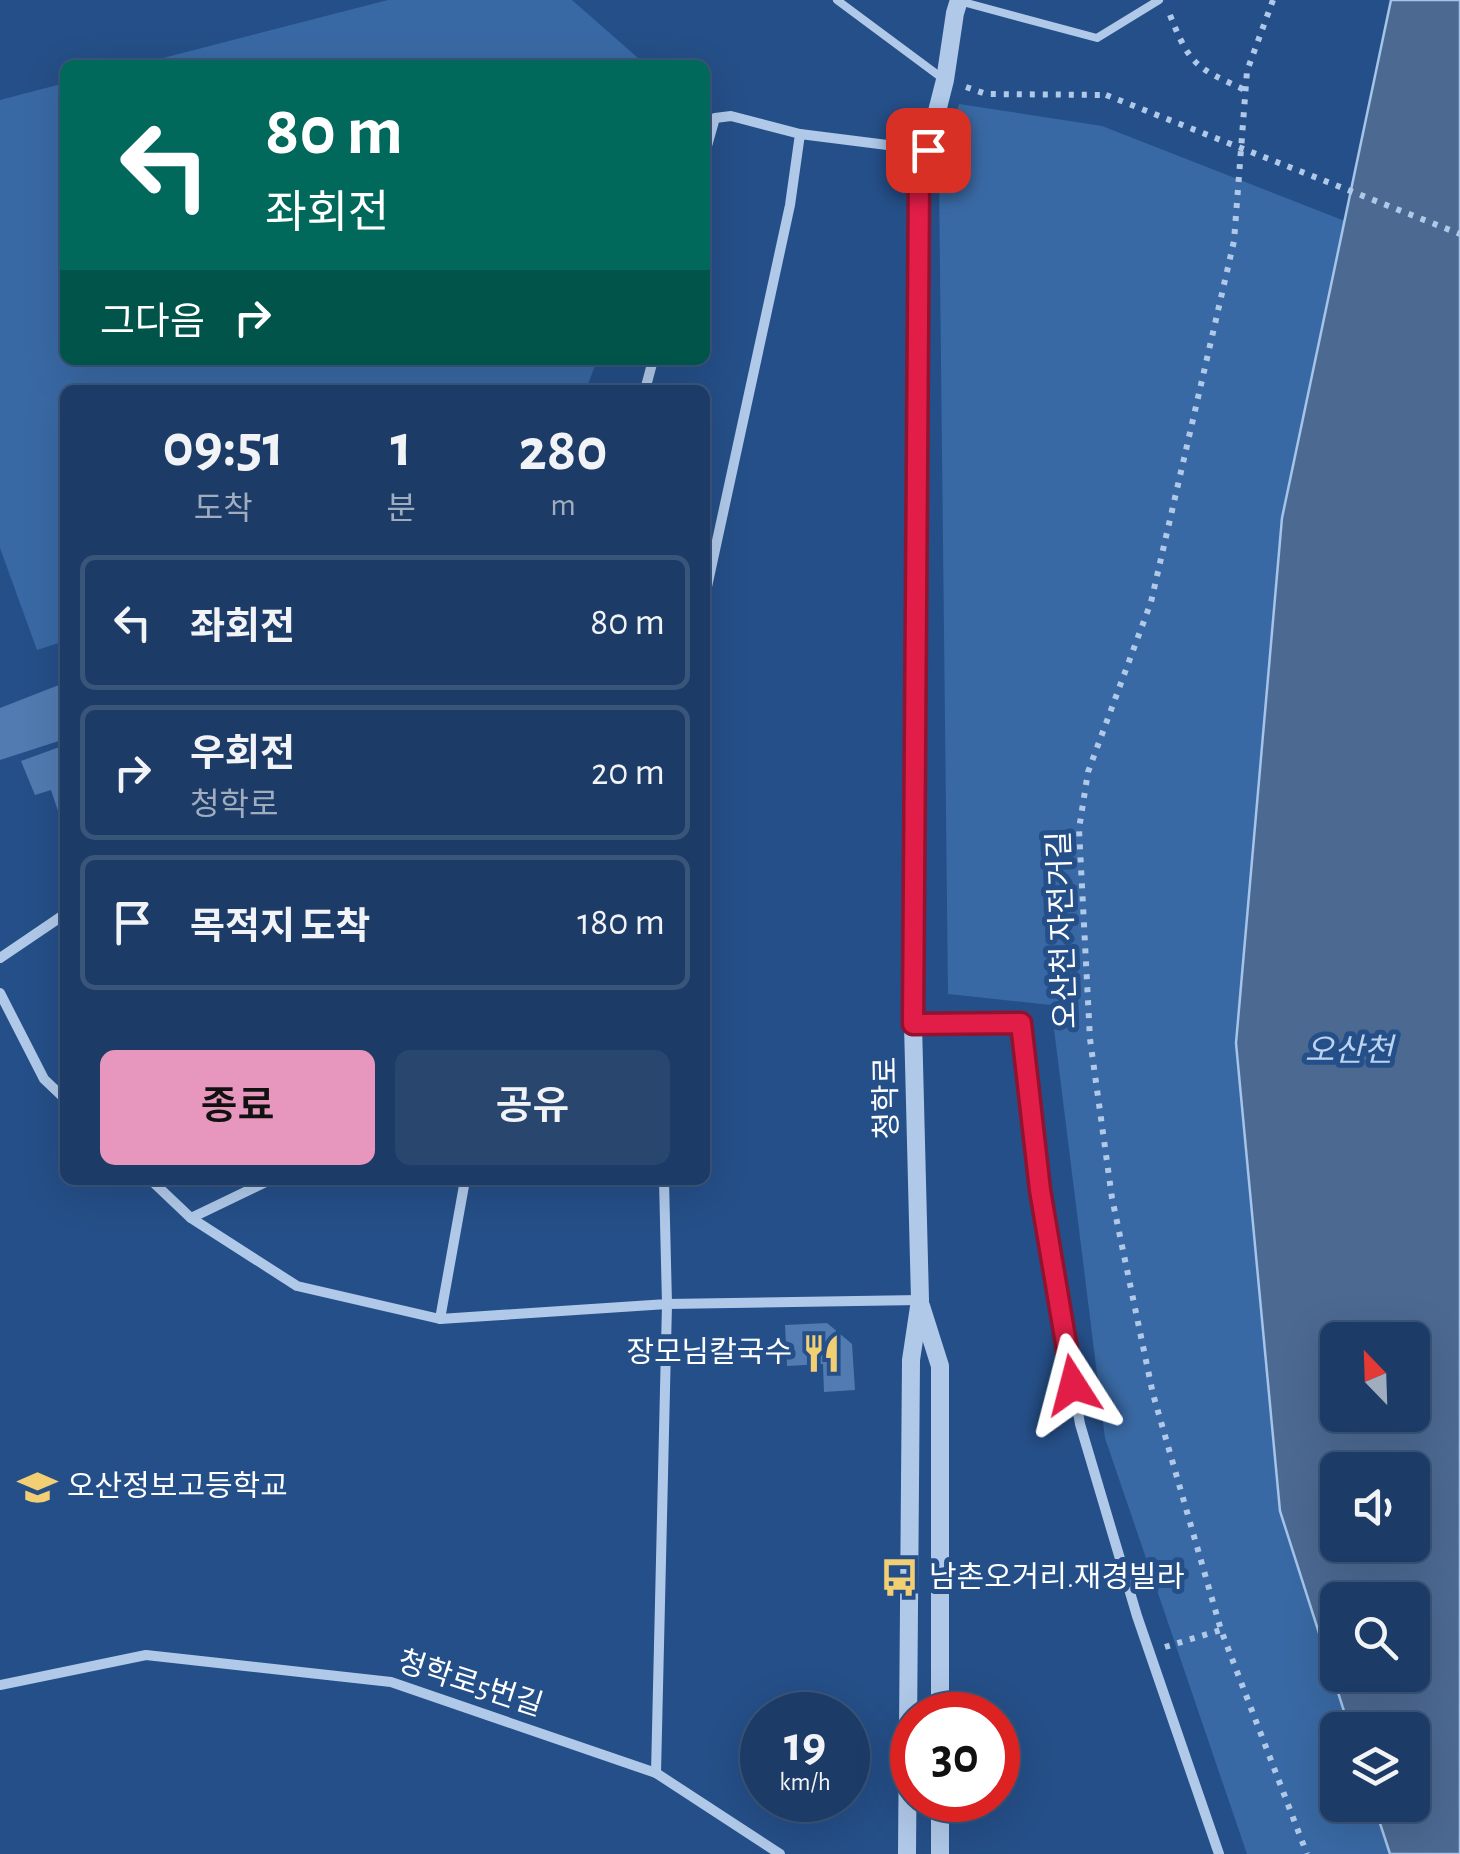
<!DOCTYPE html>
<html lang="ko">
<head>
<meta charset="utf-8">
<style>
	:root { --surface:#1c3b66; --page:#29466f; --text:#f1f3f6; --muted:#a0adbf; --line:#3a557a; --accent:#e797bd }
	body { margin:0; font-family:"Alegreya Sans","Noto Sans KR",sans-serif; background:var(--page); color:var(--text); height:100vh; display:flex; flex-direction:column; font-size:38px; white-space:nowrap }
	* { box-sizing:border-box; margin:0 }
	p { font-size:32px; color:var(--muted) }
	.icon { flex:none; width:55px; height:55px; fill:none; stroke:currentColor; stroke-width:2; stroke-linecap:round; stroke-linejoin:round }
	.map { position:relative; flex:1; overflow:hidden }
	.side { position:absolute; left:60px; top:385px; width:650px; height:800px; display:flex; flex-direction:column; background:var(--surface); border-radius:15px; box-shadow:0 10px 40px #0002,0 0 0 2px var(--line) }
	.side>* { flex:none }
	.guide { position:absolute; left:60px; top:60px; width:650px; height:305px; border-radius:15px; box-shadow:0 10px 40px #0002,0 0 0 2px var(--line); background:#00695c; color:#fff; overflow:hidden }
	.needle { width:65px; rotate:337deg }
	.tools { position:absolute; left:1320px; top:1322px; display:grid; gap:20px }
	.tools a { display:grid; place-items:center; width:110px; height:110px; border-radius:15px; background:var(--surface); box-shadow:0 10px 40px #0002,0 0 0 2px var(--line); font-size:50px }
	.speed { position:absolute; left:740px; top:1692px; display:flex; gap:20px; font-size:50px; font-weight:700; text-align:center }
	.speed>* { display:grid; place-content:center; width:130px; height:130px; border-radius:50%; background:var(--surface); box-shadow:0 10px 40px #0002,0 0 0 2px var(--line); line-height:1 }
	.speed small { font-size:25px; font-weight:400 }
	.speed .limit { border:15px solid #d22; background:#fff; color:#111 }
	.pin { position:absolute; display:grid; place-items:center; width:85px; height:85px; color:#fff; margin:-42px; border-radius:20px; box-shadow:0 5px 15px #0006 }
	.me { position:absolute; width:110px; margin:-55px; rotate:351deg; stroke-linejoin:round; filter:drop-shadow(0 0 8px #0008) }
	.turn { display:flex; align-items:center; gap:35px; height:210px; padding:0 40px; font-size:45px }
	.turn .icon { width:130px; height:130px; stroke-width:2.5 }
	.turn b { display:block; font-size:70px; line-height:85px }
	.then { display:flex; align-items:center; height:95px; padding:0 40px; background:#0003; gap:20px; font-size:38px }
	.eta { display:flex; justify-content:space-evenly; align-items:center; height:170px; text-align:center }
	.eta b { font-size:60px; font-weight:600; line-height:70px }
	.button { display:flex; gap:20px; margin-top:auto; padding:20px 40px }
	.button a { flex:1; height:115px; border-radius:15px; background:var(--accent); color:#111; font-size:40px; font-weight:600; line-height:115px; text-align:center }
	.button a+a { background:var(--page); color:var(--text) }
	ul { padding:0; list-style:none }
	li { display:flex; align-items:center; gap:30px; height:135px; margin:0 20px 15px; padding:0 20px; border:5px solid var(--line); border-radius:15px }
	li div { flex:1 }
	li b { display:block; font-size:38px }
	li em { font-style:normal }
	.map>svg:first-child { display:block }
	.green { fill:#3969a4; fill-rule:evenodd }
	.water { fill:#4c6992; stroke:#a4c4ea; stroke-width:2.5; fill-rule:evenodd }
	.building { fill:#517bb1 }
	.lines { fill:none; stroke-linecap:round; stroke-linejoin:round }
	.path { stroke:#b0c9e9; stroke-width:6; stroke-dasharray:5 8; stroke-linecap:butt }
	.service { stroke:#b0c9e9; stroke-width:8 }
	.minor { stroke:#b0c9e9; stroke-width:10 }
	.tertiary { stroke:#b0c9e9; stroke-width:18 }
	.path-bridge { stroke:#b0c9e9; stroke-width:6; stroke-dasharray:5 8; stroke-linecap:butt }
	.route-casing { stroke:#92132f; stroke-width:25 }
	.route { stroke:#e11d48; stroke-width:18 }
	.labels { text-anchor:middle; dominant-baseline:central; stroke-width:10; stroke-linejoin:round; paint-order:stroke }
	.street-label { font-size:30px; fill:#fff; stroke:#254f88 }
	.poi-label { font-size:30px; fill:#fff; stroke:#254f88; text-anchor:start }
	.water-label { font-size:32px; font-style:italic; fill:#bcd3f0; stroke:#254f88 }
</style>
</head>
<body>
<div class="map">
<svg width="1460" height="1854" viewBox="0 0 1460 1854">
	<rect width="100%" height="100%" fill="#254f88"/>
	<g class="green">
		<polygon points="388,0 572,0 646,65 136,65"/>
		<polygon points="65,83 65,360 597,360 586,390 65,390 65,641 37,650 0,548 0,100"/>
		<path d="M 959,104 L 1102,126 L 1460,266 L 1460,1854 L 1247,1854 L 1105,1438 L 1051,1005 L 948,994 L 939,180 ZM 1338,1340 L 1412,1340 L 1412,1415 L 1338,1415 ZM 1338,1470 L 1412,1470 L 1412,1545 L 1338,1545 ZM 1338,1600 L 1412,1600 L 1412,1675 L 1338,1675 ZM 1338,1730 L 1412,1730 L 1412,1805 L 1338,1805 Z"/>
	</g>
	<path class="water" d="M 1391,0 L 1460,0 L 1460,1854 L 1390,1854 L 1374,1805 L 1412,1805 L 1412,1730 L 1350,1730 L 1280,1511 L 1236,1043 L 1282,518 ZM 1338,1340 L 1412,1340 L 1412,1415 L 1338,1415 ZM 1338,1470 L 1412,1470 L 1412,1545 L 1338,1545 ZM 1338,1600 L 1412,1600 L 1412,1675 L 1338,1675 Z"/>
	<g class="building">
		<polygon points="64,683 65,739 0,760 0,708"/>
		<polygon points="65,745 65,818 61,820 51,790 35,795 21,761"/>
		<polygon points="827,1323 852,1344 855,1390 824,1392 823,1364 787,1366 785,1325"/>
	</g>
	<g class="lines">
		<g class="path">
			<polyline points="1273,0 1247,71 1234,241 1151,602 1088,772 1079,829 1090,1039 1112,1198 1153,1394 1221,1630 1307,1854"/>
			<path d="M 1170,15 C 1190,66 1197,68 1245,90"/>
			<polyline points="966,87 986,94 1106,95"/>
			<polyline points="1165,1647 1221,1630"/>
		</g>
		<g class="service">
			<polyline points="837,0 942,78"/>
			<polyline points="959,1 1097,38 1159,0"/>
		</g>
		<g class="minor">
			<polyline points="800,134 927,150"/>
			<polyline points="705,153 715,118 731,116 800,134 790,205 705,596"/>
			<polyline points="645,390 653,360"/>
			<polyline points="0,958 65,914"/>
			<polyline points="0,993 44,1079 65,1099"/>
			<polyline points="913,1024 1021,1023 1041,1190 1080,1424 1137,1616 1219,1854"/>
			<polyline points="151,1180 191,1218 297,1286 440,1319 667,1304 664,1180"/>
			<polyline points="191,1218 270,1180"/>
			<polyline points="440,1319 465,1180"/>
			<polyline points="0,1685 146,1655 391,1682 656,1773 780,1854"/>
			<polyline points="656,1773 667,1304 920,1300"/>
		</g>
		<g class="tertiary">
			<polyline points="921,1306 940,1366 940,1715"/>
			<polyline points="940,1800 940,1854"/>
			<polyline points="907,1854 911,1360 920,1300 913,1024 919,182 945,80 955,13 959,0"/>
		</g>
		<polyline class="path-bridge" points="1106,95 1460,234"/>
	</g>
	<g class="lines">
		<defs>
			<polyline id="route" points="928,150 919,182 913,1024 1021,1023 1040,1190 1073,1385"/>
		</defs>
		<use href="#route" class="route-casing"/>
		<use href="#route" class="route"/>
	</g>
	<defs>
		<symbol id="restaurant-bare" viewBox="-9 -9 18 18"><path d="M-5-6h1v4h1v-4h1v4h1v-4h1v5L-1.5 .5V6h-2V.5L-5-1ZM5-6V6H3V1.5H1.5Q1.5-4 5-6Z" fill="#f3cf74" stroke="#254f88" stroke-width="2.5" paint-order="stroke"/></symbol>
		<symbol id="school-bare" viewBox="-9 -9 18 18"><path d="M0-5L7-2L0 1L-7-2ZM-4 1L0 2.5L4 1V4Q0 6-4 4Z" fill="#f3cf74" stroke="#254f88" stroke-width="2.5" paint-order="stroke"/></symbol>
		<symbol id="bus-bare" viewBox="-9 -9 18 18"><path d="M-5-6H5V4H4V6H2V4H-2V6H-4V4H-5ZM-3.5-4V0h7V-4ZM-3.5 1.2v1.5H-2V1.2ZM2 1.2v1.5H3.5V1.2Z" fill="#f3cf74" stroke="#254f88" stroke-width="2.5" paint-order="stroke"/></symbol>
	</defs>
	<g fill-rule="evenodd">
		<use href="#restaurant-bare" x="794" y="1326" width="55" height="55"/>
		<use href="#school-bare" x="10" y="1460" width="55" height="55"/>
		<use href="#bus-bare" x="872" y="1550" width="55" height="55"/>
	</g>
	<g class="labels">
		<g class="street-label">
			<text transform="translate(1063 930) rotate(-92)">오산천 자전거길</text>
			<text transform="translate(887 1098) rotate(-91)">청학로</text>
			<text transform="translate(470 1684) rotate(18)">청학로5번길</text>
		</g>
		<g class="poi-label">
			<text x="792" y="1353" text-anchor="end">장모님칼국수</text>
			<text x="67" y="1487">오산정보고등학교</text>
			<text x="929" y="1578">남촌오거리.재경빌라</text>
		</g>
		<g class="water-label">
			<text x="1349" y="1051">오산천</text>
		</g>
	</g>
</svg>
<div class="tools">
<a><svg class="needle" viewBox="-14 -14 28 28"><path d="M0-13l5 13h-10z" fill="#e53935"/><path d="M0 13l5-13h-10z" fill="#a0adbf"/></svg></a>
<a><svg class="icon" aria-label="sound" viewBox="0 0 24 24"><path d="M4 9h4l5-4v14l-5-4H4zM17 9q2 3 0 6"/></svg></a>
<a><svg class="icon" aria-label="search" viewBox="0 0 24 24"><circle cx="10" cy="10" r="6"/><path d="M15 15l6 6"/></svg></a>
<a><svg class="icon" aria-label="layers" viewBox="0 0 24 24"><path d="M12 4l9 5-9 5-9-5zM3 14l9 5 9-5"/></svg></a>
</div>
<div class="speed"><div>19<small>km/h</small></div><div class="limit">30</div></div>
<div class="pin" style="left:928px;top:150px;background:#d93025"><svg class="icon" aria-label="arrive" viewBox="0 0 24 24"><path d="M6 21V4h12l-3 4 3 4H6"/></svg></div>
<svg class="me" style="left:1073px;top:1385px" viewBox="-20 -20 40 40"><path d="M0-17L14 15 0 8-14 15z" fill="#e11d48" stroke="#fff" stroke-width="4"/></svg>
<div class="guide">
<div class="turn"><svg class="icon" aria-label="left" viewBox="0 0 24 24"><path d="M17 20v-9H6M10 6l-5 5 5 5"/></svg><div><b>80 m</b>좌회전</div></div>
<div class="then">그다음<svg class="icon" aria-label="right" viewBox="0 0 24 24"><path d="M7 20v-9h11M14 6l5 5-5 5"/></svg></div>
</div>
<section class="side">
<div class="eta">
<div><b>09:51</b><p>도착</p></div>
<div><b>1</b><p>분</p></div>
<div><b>280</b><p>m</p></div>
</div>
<ul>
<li><svg class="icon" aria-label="left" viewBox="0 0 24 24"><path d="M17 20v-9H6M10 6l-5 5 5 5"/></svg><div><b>좌회전</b></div><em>80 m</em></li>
<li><svg class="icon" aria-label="right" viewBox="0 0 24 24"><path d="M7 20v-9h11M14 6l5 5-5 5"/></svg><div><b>우회전</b><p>청학로</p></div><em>20 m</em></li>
<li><svg class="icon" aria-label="arrive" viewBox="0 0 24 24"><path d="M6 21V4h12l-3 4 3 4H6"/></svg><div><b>목적지 도착</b></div><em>180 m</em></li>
</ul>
<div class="button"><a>종료</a><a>공유</a></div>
</section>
</div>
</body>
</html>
